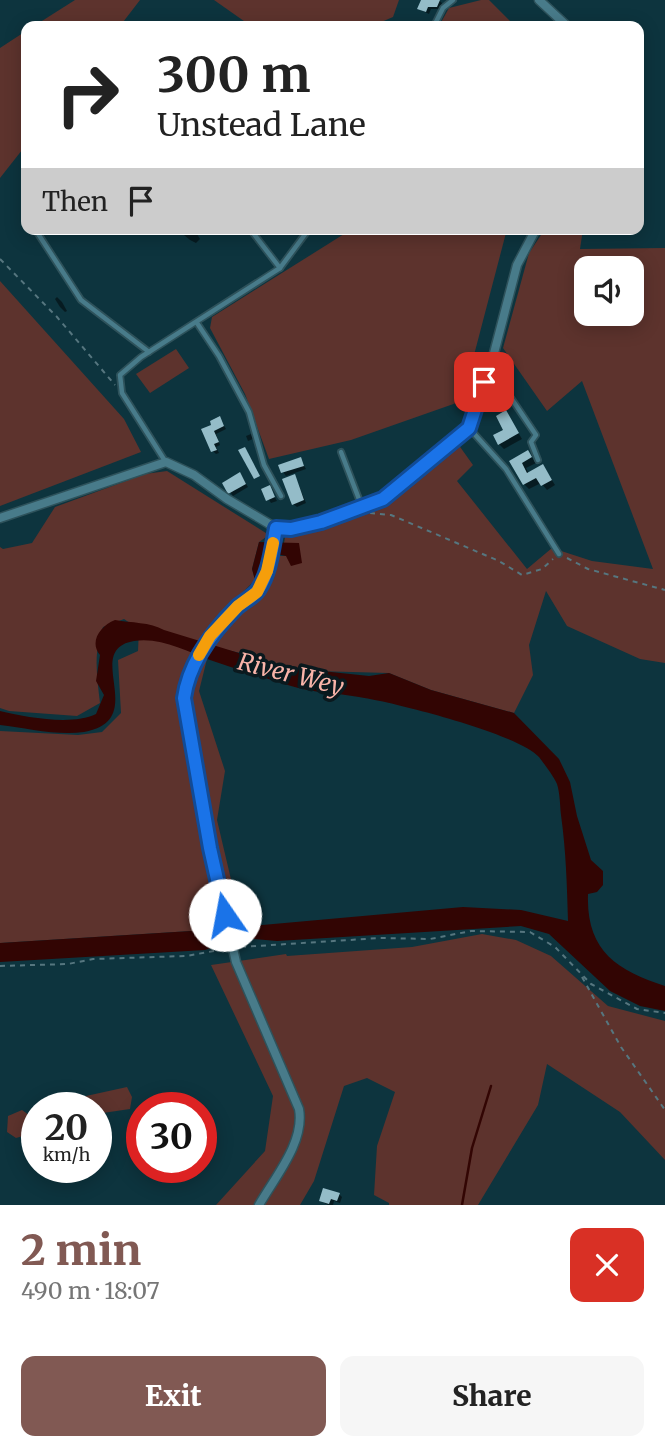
<!DOCTYPE html>
<html lang="en">
<head>
<meta charset="utf-8">
<style>
	:root { --surface:#fff; --page:#f6f6f6; --text:#222; --muted:#767676; --accent:#815953 }
	body { margin:0; font-family:Merriweather,serif; background:var(--page); color:var(--text); height:100vh; display:flex; flex-direction:column; font-size:26px; white-space:nowrap }
	* { box-sizing:border-box; margin:0 }
	p { font-size:23px; color:var(--muted) }
	.icon { flex:none; width:38px; height:38px; fill:none; stroke:currentColor; stroke-width:2; stroke-linecap:round; stroke-linejoin:round }
	.map { position:relative; height:1205px; overflow:hidden }
	.details { display:flex; flex-direction:column; background:var(--surface); flex:1 }
	.details>* { flex:none }
	.banner { position:absolute; left:21px; top:21px; width:623px; height:214px; border-radius:14px; box-shadow:0 4px 18px #0003; background:#fff; color:var(--text); overflow:hidden }
	.controls { position:absolute; left:574px; top:256px; display:grid; gap:14px }
	.controls a { display:grid; place-items:center; width:70px; height:70px; border-radius:14px; background:var(--surface); box-shadow:0 4px 18px #0003; font-size:35px }
	.speed { position:absolute; left:21px; top:1092px; display:flex; gap:14px; font-size:35px; font-weight:700; text-align:center }
	.speed>* { display:grid; place-content:center; width:91px; height:91px; border-radius:50%; background:var(--surface); box-shadow:0 4px 18px #0003; line-height:1 }
	.speed small { font-size:18px; font-weight:400 }
	.speed .limit { border:10px solid #d22; background:#fff; color:#111 }
	.pin { position:absolute; display:grid; place-items:center; width:60px; height:60px; color:#fff; margin:-30px; border-radius:14px; box-shadow:0 4px 10px #0006 }
	.me { position:absolute; width:77px; margin:-38px; rotate:348deg; stroke-linejoin:round; filter:drop-shadow(0 0 5px #0008) }
	.turn { display:flex; align-items:center; gap:24px; height:147px; padding:0 21px; font-size:32px }
	.turn .icon { width:91px; height:91px; stroke-width:2.5 }
	.turn b { display:block; font-size:49px; line-height:60px }
	.then { display:flex; align-items:center; height:66px; padding:0 21px; background:#0003; gap:14px; font-size:26px }
	.round { display:grid; place-items:center; flex:none; width:74px; height:74px; border-radius:14px; background:var(--page) }
	.overview { display:flex; align-items:center; justify-content:space-between; height:119px; padding:0 21px }
	h1 { font-size:42px; font-weight:800; line-height:52px; color:var(--accent) }
	.cta { display:flex; gap:14px; margin-top:auto; padding:14px 21px }
	.cta a { flex:1; height:80px; border-radius:14px; background:var(--accent); color:#fff; font-size:28px; font-weight:800; line-height:80px; text-align:center }
	.cta a+a { background:var(--page); color:var(--text) }
	.map>svg:first-child { display:block }
	.green { fill:#5d332d; fill-rule:evenodd }
	.water { fill:#320503 }
	.shadow { fill:#0007 }
	.lines { fill:none; stroke-linecap:round; stroke-linejoin:round }
	.stream { stroke:#320503; stroke-width:2.5 }
	.building { fill:#94bcc8 }
	.service-casing { stroke:#2e525b; stroke-width:8 }
	.minor-casing { stroke:#2e525b; stroke-width:11 }
	.path { stroke:#56767f; stroke-width:2; stroke-dasharray:5 5; stroke-linecap:butt }
	.service { stroke:#487b8a; stroke-width:4.5 }
	.minor { stroke:#487b8a; stroke-width:8 }
	.route-casing { stroke:#114b97; stroke-width:18 }
	.route { stroke:#1a73e8; stroke-width:12 }
	.slow { stroke:#f59e0b; stroke-width:12 }
	.labels { text-anchor:middle; dominant-baseline:central; stroke-width:7; stroke-linejoin:round; paint-order:stroke }
	.water-label { font-size:24px; font-style:italic; fill:#f9b4a9; stroke:#0a191e }
</style>
</head>
<body>
<div class="map">
<svg width="665" height="1205" viewBox="0 0 665 1205">
	<rect width="100%" height="100%" fill="#0d343e"/>
	<g class="green">
		<polygon points="75,0 140,0 120,26 34,26"/>
		<polygon points="214,0 399,0 393,17 372,26 251,26"/>
		<polygon points="481,0 489,0 515,26 439,26 449,8"/>
		<polygon points="26,31 26,145 0,178 0,48"/>
		<polygon points="352,229 507,229 462,401 351,440 269,459 245,394 210,328 212,317"/>
		<path d="M 545,229 L 583,229 L 580,249 L 665,248 L 665,663 L 640,659 L 567,626 L 546,591 L 529,645 L 533,675 L 514,713 L 431,690 L 389,673 L 315,671 L 284,667 L 245,654 L 196,643 L 207,659 L 199,691 L 225,771 L 217,820 L 242,926 L 207,930 L 0,943 L 0,731 L 78,735 L 102,732 L 121,713 L 118,660 L 138,651 L 139,629 L 124,619 L 103,627 C 93,652 97,677 100,703 L 77,716 L 9,711 L 0,708 L 0,547 L 3,549 L 32,543 L 55,507 L 145,474 L 167,471 L 269,535 L 259,542 L 252,569 L 255,580 L 242,593 L 248,607 L 249,600 L 267,585 L 276,556 L 286,556 L 299,543 L 284,543 L 286,532 L 308,531 L 390,499 L 458,444 L 473,465 L 457,481 L 527,569 L 552,548 L 592,561 L 653,569 L 582,381 L 547,411 L 503,348 L 529,253 ZM 586,268 L 632,268 L 632,313 L 586,313 Z"/>
		<polygon points="0,281 124,419 141,452 0,506"/>
		<polygon points="176,349 189,368 150,393 136,374"/>
		<polygon points="482,934 516,940 551,956 608,1006 665,1021 665,1160 620,1112 547,1064 538,1105 478,1205 389,1205 389,1203 374,1195 377,1146 395,1092 367,1078 344,1086 314,1181 300,1205 216,1205 265,1151 273,1096 211,965 286,954 287,956 412,947"/>
		<polygon points="127,1087 132,1097 130,1109 96,1114 96,1108 76,1108 86,1096"/>
		<polygon points="22,1110 37,1121 37,1132 16,1138 7,1132 8,1116"/>
	</g>
	<g class="water">
		<polygon points="259,542 299,543 302,563 291,566 286,556 266,552 255,580 252,569"/>
		<path d="M 115,620 C 131,623 150,622 164,630 L 284,667 L 369,676 L 389,673 L 431,690 L 514,713 L 559,759 L 570,782 L 577,816 L 591,860 L 603,871 L 603,885 L 597,892 L 588,894 C 586,950 616,970 665,986 L 665,1011 L 640,1006 L 610,991 L 549,934 L 521,926 L 277,941 L 241,938 L 205,950 L 0,962 L 0,943 L 207,930 L 463,907 L 521,910 L 568,921 C 567,885 566,851 561,815 C 560,806 560,793 557,784 C 553,775 544,764 539,757 C 519,734 393,702 359,697 C 337,693 313,693 291,686 C 264,678 237,669 210,660 C 186,651 161,637 134,641 C 81,650 151,720 84,732 C 58,736 26,728 0,725 L 0,711 C 25,717 72,726 96,714 L 104,695 L 96,681 L 100,655 C 89,642 100,626 115,620 Z"/>
	</g>
	<g class="shadow">
		<polygon points="423,0 439,0 442,3 440,9 431,9 429,14 419,9"/>
		<polygon points="184,229 194,229 200,239 196,243 190,240 184,235"/>
		<polygon points="57,297 62,302 67,311 65,312 60,307 55,299"/>
		<polygon points="506,412 522,439 504,449 499,444 506,430"/>
		<polygon points="219,418 226,429 216,434 220,445 216,447 219,453 216,454 213,451 214,426"/>
		<polygon points="251,434 253,439 248,441 246,436"/>
		<polygon points="528,452 536,463 526,468 529,474 543,466 555,485 547,490 541,483 529,489 524,484 512,461"/>
		<polygon points="300,459 306,469 286,476 283,472"/>
		<polygon points="295,476 306,503 297,507 293,504"/>
		<polygon points="242,477 248,487 233,496 224,483"/>
		<polygon points="269,487 277,501 271,503 263,490"/>
		<polygon points="339,1194 342,1197 340,1203 334,1201 333,1205 328,1205 321,1201"/>
	</g>
	<g class="lines">
		<polyline class="stream" points="462,1205 472,1148 491,1086"/>
	</g>
	<g class="building">
		<polygon points="421,0 440,0 437,7 428,7 426,12 417,9"/>
		<polygon points="506,410 519,433 498,445 493,435 503,430 496,416"/>
		<polygon points="220,416 224,426 214,431 219,442 214,444 217,450 211,452 201,429 211,425 210,421"/>
		<polygon points="245,447 260,476 254,479 238,450"/>
		<polygon points="528,450 532,457 522,463 527,473 543,464 552,480 541,486 536,478 523,485 509,461"/>
		<polygon points="301,457 304,466 281,473 278,465"/>
		<polygon points="240,472 246,484 228,494 222,483"/>
		<polygon points="295,474 304,500 292,505 282,479"/>
		<polygon points="270,485 275,497 266,501 261,489"/>
		<polygon points="323,1188 340,1193 337,1201 331,1199 329,1204 319,1201"/>
	</g>
	<g class="lines">
		<defs>
			<g id="service">
				<polyline points="434,26 443,8 453,0"/>
				<polyline points="35,229 81,300 149,352"/>
				<polyline points="280,268 309,229"/>
				<polyline points="197,323 219,356 249,412 264,465 281,496"/>
				<path d="M 494,358 C 508,369 513,374 507,392 L 536,435 L 531,442 L 538,460"/>
				<polyline points="469,428 506,469 559,554"/>
				<polyline points="341,452 362,507"/>
				<polyline points="165,461 122,393 120,375 141,357 280,268 250,229"/>
			</g>
			<g id="minor">
				<polyline points="539,0 567,26"/>
				<polyline points="0,518 166,462 194,475 227,499 276,528 291,529 321,522 383,499 469,428 493,357 517,265 536,229"/>
				<path d="M 259,1205 C 275,1177 305,1142 299,1109 L 236,962 L 210,848 L 184,698 C 189,662 212,632 237,607 C 244,601 253,597 258,590 C 270,572 272,549 276,528"/>
			</g>
		</defs>
		<use href="#service" class="service-casing"/>
		<use href="#minor" class="minor-casing"/>
		<g class="path">
			<polyline points="0,259 57,317 115,385"/>
			<polyline points="370,513 391,515 499,561 522,575 542,569 553,559"/>
			<polyline points="567,558 588,569 665,590"/>
			<polyline points="241,947 380,938 430,939 471,931 530,932 555,947 591,984 637,1009 665,1013"/>
			<polyline points="0,966 68,964 93,959 186,956 225,949"/>
			<polyline points="582,977 621,1047 665,1110"/>
		</g>
		<use href="#service" class="service"/>
		<use href="#minor" class="minor"/>
	</g>
	<g class="lines">
		<defs>
			<path id="route" d="M 225,915 L 210,848 L 184,698 C 189,662 212,632 237,607 C 244,601 253,597 258,590 C 270,572 272,549 276,528 L 291,529 L 321,522 L 383,499 L 469,428 L 484,382"/>
		</defs>
		<use href="#route" class="route-casing"/>
		<use href="#route" class="route"/>
		<polyline class="slow" points="199,655 210,636 238,606 257,592 267,571 273,543"/>
	</g>
	<g class="labels">
		<g class="water-label">
			<text transform="translate(291 674) rotate(14)">River Wey</text>
		</g>
	</g>
</svg>
<div class="controls">
<a><svg class="icon" aria-label="sound" viewBox="0 0 24 24"><path d="M4 9h4l5-4v14l-5-4H4zM17 9q2 3 0 6"/></svg></a>
</div>
<div class="speed"><div>20<small>km/h</small></div><div class="limit">30</div></div>
<div class="pin" style="left:484px;top:382px;background:#d93025"><svg class="icon" aria-label="arrive" viewBox="0 0 24 24"><path d="M6 21V4h12l-3 4 3 4H6"/></svg></div>
<svg class="me" style="left:225px;top:915px" viewBox="-20 -20 40 40"><circle r="19" fill="#fff"/><path d="M0-13L10 11 0 6-10 11z" fill="#1a73e8"/></svg>
<div class="banner">
<div class="turn"><svg class="icon" aria-label="right" viewBox="0 0 24 24"><path d="M7 20v-9h11M14 6l5 5-5 5"/></svg><div><b>300 m</b>Unstead Lane</div></div>
<div class="then">Then<svg class="icon" aria-label="arrive" viewBox="0 0 24 24"><path d="M6 21V4h12l-3 4 3 4H6"/></svg></div>
</div>
</div>
<section class="details">
<div class="overview"><div><h1>2 min</h1><p>490 m · 18:07</p></div><a class="round" style="background:#d93025;color:#fff"><svg class="icon" aria-label="close" viewBox="0 0 24 24"><path d="M6 6l12 12M18 6L6 18"/></svg></a></div>
<div class="cta"><a>Exit</a><a>Share</a></div>
</section>
</body>
</html>
